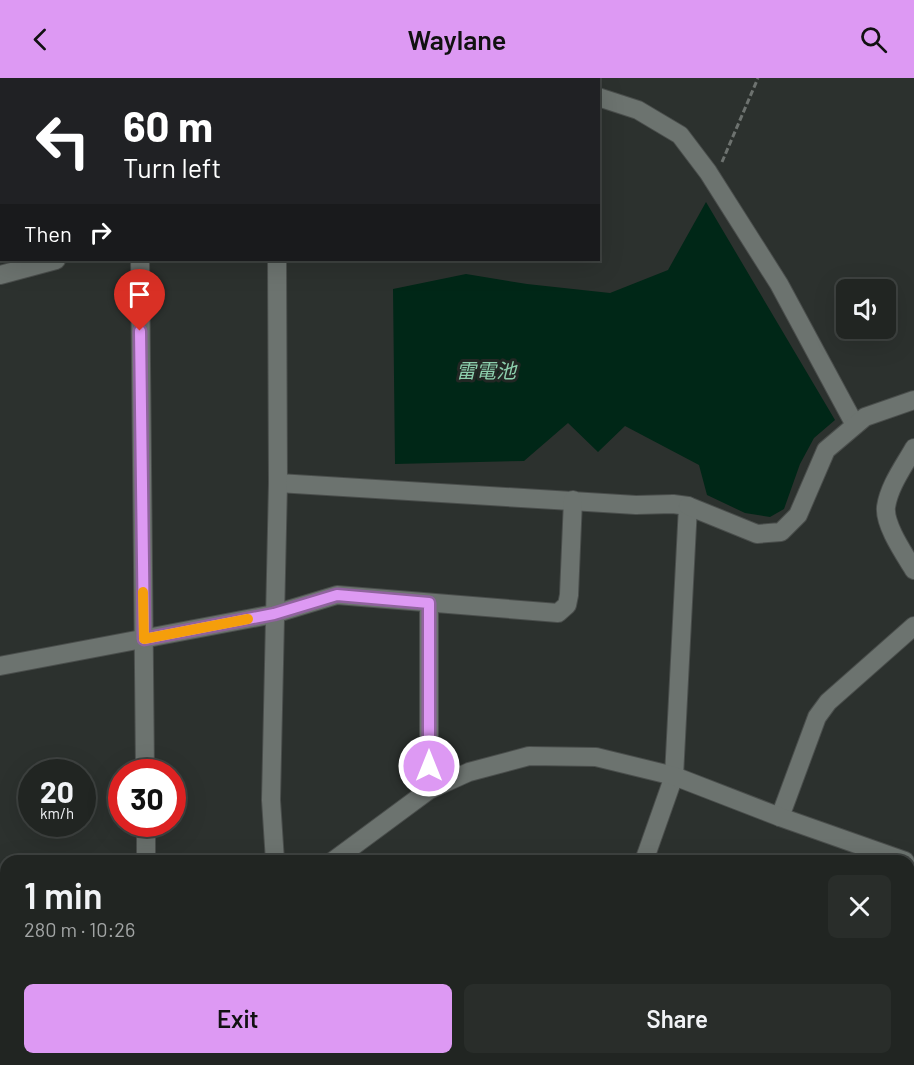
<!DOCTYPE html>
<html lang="en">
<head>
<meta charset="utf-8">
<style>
	:root { --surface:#212522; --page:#292d2a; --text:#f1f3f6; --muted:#a2a5a5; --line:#3e4240; --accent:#dd99f3 }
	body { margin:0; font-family:Barlow,"Noto Sans JP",sans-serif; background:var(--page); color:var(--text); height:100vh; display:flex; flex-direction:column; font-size:22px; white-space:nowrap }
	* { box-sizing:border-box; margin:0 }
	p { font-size:20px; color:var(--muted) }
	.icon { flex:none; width:33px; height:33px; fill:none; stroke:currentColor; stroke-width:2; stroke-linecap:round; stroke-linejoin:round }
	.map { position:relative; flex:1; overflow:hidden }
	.panel { position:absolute; left:0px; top:777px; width:915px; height:210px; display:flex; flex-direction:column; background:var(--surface); border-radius:18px 18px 0 0; box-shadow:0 6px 24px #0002,0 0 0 2px var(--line) }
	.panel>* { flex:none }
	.top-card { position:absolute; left:0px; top:0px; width:600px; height:183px; box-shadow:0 6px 24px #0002,0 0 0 2px var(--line); background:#202124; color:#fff; overflow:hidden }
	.controls { position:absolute; left:836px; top:201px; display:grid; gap:12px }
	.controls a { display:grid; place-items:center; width:60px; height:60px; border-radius:9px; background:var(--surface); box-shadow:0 6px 24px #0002,0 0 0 2px var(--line); font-size:30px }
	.speed { position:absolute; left:18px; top:681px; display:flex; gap:12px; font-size:30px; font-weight:700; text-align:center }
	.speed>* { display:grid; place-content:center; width:78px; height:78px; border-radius:50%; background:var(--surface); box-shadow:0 6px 24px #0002,0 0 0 2px var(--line); line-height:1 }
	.speed small { font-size:15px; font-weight:400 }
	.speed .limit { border:9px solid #d22; background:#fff; color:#111 }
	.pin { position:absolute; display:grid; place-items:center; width:51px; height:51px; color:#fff; margin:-62px -26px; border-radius:50% 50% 50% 0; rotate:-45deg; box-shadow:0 0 6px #0007 }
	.pin .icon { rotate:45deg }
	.me { position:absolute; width:66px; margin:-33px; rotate:0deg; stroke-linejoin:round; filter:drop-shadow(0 0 4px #0008) }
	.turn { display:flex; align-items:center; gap:21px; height:126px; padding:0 24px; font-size:27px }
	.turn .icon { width:78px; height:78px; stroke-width:2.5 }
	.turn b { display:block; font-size:42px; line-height:51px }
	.then { display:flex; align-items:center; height:57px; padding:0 24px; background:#0003; gap:12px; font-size:22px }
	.round { display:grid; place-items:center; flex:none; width:63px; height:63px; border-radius:9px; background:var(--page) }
	.head { display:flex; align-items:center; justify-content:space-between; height:102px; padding:0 24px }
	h1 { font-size:36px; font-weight:600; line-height:45px }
	.primary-button { display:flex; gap:12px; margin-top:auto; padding:12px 24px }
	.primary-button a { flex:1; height:69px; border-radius:9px; background:var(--accent); color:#111; font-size:24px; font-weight:600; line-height:69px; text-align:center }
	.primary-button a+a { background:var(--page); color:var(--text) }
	header { display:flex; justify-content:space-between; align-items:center; height:78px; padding:0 24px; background:var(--accent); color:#111; font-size:27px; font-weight:600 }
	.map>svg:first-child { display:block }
	.built { fill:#2f3b35 }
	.water { fill:#002717 }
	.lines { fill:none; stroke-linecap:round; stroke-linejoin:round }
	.lane-casing { stroke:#4a4e4c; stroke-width:10 }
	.street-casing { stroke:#4a4e4c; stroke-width:20 }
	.secondary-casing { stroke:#4a4e4c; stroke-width:20 }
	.path { stroke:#6d726f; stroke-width:3; stroke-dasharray:6 3; stroke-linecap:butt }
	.lane { stroke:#6c736f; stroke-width:9 }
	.street { stroke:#6c736f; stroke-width:18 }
	.secondary { stroke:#6c736f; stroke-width:18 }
	.route-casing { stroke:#90639e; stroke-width:15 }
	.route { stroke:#dd99f3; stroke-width:10 }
	.slow { stroke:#f59e0b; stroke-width:10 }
	.labels { text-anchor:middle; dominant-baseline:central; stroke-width:6; stroke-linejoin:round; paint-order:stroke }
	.water-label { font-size:20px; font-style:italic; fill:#8dcfad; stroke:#222724 }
</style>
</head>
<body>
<header><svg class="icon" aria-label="back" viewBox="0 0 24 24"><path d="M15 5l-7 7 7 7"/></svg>Waylane<svg class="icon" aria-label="search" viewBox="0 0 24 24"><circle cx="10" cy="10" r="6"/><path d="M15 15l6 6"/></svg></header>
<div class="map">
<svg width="914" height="987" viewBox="0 0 914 987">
	<rect width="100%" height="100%" fill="#2c312e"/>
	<polygon class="built" points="0,929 6,950 6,981 15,981 17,987 0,987"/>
	<polygon class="water" points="706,124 835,342 814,360 800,386 784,431 770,439 745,435 707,417 699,387 625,348 598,374 568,345 524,383 395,386 393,211 466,196 527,206 610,215 668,192"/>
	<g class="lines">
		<defs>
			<polyline id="lane" points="874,987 876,981"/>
			<g id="street">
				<polyline points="556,0 558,2"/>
				<polyline points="285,2 285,0"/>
				<polyline points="598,19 638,32 680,57 708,94 779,206 855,347"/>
				<polyline points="140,182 145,694"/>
				<polyline points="0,197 56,182"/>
				<path d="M 914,370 C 904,388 889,408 886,429 C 884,447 905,477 914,492"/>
				<polyline points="278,405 636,427 673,426 688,428 674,698 644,783"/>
				<polyline points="688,428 757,456 781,454 798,437 826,372 865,339 914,322"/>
				<polyline points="429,525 429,712"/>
				<polyline points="0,588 274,536 337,517 558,535 567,527 569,517 573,422"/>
				<polyline points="780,739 817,639 828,624 914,548"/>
				<polyline points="146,746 146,783"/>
				<polyline points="275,783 271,722 278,405 277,182"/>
				<polyline points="909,836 914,821"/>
				<polyline points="909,896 914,899"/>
				<polyline points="169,981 171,987"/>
				<polyline points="305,981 308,987"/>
				<polyline points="573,987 575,981"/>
			</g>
			<g id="secondary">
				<polyline points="171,2 177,0"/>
				<polyline points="0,45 2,44"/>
				<polyline points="333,783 429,712 469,694 529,678 596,679 674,698 780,739 905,783"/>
				<polyline points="0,868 1,891 6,907"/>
				<polyline points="26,981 28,987"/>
				<polyline points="54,987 63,981"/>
			</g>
		</defs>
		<use href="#lane" class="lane-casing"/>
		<use href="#street" class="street-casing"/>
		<use href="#secondary" class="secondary-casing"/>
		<polyline class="path" points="722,84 758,0"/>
		<use href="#lane" class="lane"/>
		<use href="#street" class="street"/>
		<use href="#secondary" class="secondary"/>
	</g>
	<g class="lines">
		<defs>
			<polyline id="route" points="140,253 144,561 274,536 337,517 429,525 429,688"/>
		</defs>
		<use href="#route" class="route-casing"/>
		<use href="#route" class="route"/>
		<polyline class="slow" points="143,514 144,561 248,541"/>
	</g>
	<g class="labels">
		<g class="water-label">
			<text x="486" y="292">雷電池</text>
		</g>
	</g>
</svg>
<div class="controls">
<a><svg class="icon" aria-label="sound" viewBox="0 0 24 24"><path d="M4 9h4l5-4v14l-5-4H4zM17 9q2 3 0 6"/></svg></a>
</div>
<div class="speed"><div>20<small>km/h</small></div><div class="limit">30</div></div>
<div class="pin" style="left:140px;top:253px;background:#d93025"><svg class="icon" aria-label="arrive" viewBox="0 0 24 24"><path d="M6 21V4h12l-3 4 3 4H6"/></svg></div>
<svg class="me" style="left:429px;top:688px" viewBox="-20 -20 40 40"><circle r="17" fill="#dd99f3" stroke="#fff" stroke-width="3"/><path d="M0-11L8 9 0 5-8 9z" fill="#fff"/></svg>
<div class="top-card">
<div class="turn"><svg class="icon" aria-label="left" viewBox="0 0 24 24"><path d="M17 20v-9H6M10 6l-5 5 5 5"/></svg><div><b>60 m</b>Turn left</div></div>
<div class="then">Then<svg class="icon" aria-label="right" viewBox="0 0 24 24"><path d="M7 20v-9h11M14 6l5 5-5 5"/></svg></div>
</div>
<section class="panel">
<div class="head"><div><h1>1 min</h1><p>280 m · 10:26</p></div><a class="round"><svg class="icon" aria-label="close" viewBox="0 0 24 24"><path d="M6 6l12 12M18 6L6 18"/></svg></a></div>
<div class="primary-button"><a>Exit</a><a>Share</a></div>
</section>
</div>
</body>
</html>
